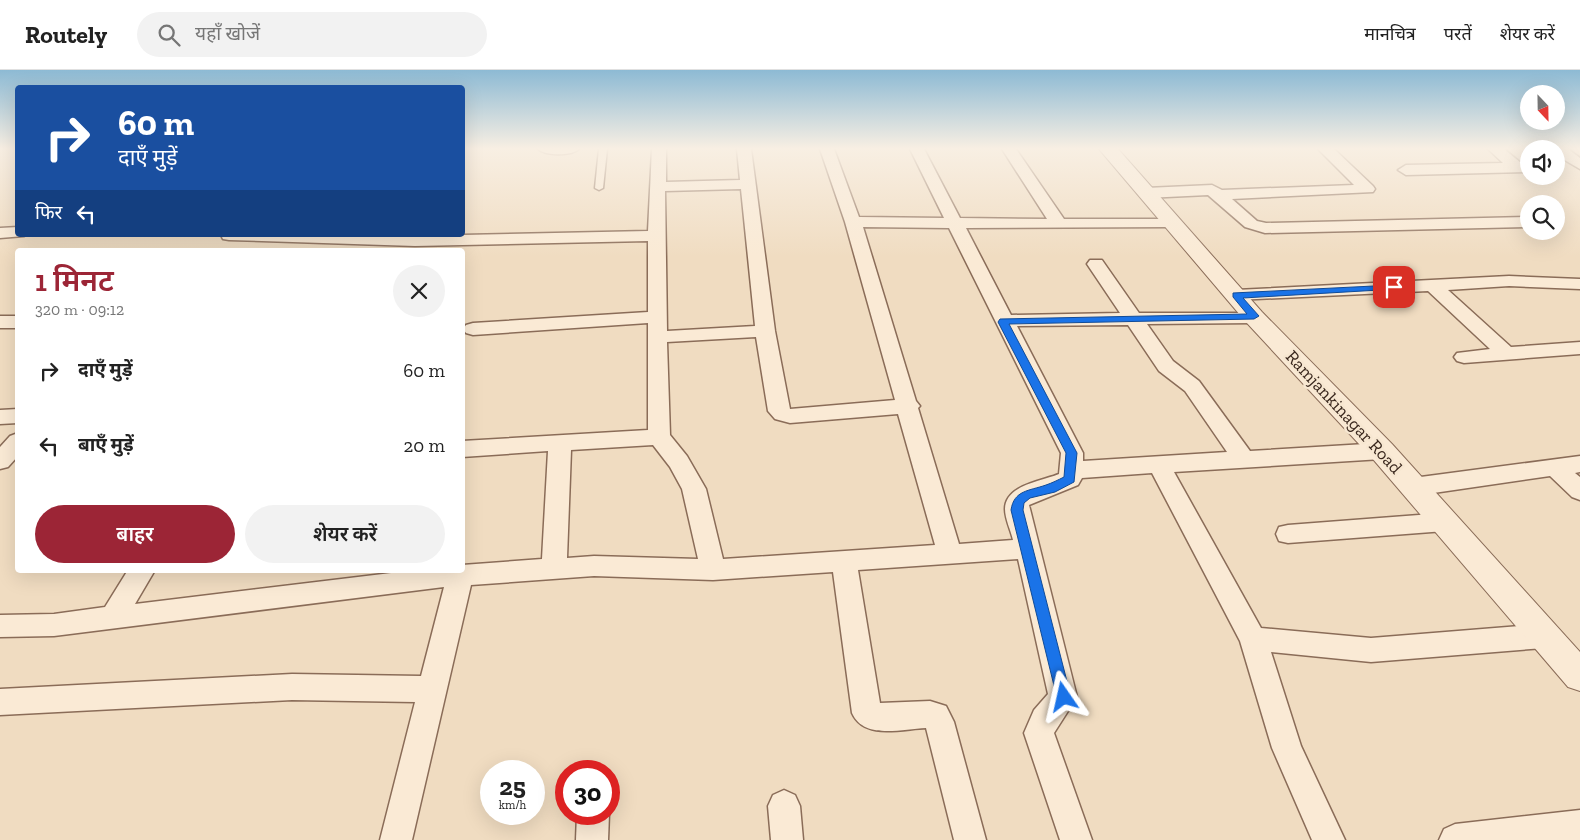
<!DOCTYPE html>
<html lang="hi">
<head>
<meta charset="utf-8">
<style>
	:root { --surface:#fff; --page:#f2f2f2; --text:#222; --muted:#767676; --line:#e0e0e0; --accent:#9c2536 }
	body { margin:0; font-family:"Zilla Slab","Noto Sans Devanagari",serif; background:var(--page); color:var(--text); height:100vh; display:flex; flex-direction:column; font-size:19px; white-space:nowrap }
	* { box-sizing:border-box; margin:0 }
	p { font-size:16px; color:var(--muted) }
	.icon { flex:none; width:28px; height:28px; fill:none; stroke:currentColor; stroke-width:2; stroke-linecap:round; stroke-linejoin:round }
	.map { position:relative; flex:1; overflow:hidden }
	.panel { position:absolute; left:15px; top:178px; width:450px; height:325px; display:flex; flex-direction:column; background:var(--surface); border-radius:5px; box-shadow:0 5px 20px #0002 }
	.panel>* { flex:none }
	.banner { position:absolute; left:15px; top:15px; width:450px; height:152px; border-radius:5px; box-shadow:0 5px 20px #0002; background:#1a4fa0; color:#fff; overflow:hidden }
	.needle { width:32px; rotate:158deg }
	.buttons { position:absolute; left:1520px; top:15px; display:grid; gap:10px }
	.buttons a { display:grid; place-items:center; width:45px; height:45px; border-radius:50%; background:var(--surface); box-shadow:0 5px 20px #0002; font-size:25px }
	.speed { position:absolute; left:480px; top:690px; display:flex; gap:10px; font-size:25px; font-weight:700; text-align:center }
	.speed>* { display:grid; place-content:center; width:65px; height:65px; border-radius:50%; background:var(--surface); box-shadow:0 5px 20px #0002; line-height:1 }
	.speed small { font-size:12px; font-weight:400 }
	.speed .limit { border:8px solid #d22; background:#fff; color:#111 }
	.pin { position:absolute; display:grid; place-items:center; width:42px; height:42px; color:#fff; margin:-21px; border-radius:10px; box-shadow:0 2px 8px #0006 }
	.me { position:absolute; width:55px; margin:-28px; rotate:349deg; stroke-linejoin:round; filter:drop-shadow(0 0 4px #0008) }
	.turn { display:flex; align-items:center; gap:18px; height:105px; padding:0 20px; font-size:22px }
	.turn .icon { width:65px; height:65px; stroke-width:2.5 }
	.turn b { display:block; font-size:35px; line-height:42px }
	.then { display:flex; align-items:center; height:48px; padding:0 20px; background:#0003; gap:10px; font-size:19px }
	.round { display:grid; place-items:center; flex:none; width:52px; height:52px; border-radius:26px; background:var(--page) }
	.head { display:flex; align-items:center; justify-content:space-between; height:85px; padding:0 20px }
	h1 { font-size:30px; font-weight:600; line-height:38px; color:var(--accent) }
	.button { display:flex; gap:10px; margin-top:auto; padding:10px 20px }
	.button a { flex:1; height:58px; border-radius:30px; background:var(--accent); color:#fff; font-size:20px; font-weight:600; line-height:58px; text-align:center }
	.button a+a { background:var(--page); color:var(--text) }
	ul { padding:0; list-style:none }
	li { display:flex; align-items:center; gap:15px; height:75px; padding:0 20px }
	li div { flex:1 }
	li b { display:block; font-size:19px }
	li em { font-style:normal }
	header { display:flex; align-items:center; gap:30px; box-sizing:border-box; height:70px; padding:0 25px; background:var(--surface); border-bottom:1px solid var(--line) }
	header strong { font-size:24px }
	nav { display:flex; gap:28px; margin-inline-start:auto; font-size:18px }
	.search { width:350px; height:45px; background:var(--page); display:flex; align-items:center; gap:12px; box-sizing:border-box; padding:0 18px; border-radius:28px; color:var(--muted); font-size:19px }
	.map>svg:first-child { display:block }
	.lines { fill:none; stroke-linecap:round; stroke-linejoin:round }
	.service-casing { stroke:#8a6c58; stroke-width:3 }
	.minor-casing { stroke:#8a6c58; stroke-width:3 }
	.tertiary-casing { stroke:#8a6c58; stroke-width:2 }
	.service { fill:#faead5; fill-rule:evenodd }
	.minor { fill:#faead5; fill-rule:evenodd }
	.tertiary { fill:#faead5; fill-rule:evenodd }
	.route { fill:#1a73e8; stroke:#114b97 }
	.labels { text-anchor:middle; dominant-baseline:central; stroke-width:5; stroke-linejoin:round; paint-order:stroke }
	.street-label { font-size:18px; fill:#39271d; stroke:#f7e7d1 }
</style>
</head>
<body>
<header>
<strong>Routely</strong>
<div class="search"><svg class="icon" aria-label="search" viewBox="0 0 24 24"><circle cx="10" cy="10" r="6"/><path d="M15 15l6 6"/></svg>यहाँ खोजें</div>
<nav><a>मानचित्र</a><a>परतें</a><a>शेयर करें</a></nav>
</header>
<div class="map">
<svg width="1580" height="770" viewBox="0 0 1580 770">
	<rect width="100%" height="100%" fill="#f0dcc1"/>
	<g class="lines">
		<defs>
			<polygon id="service" points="599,79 607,79 603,118 599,120 595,118"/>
			<g id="minor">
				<path d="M 538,79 L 579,79 C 572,86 545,86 538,79 Z"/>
				<path d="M 652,79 L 666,79 L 666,112 L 740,110 L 737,79 L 751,79 L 775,261 L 790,339 L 895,330 L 845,152 L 820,79 L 834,79 L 859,147 L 944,148 L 910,79 L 924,79 L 960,148 L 1047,149 L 1002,79 L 1016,79 L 1064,149 L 1177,149 L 1179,152 L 1177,155 L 1171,157 L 966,158 L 1011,245 L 1120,243 L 1087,194 L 1090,190 L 1102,190 L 1139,243 L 1261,243 L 1263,247 L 1261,251 L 1254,253 L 1147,254 L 1173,291 L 1199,311 L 1250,381 L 1382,373 L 1390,375 L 1393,381 L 1390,387 L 1382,389 L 1174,402 L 1261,558 L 1371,568 L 1544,554 L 1554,558 L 1558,566 L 1554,574 L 1544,578 L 1371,592 L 1271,582 L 1301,676 L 1345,770 L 1312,770 L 1272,678 L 1240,571 L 1152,403 L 1082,408 L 1078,415 L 1029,435 L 1077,627 L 1054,663 L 1092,770 L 1060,770 L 1024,663 L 1034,640 L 1048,624 L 1018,489 L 858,500 L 880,633 L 930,631 L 946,636 L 954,652 L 986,770 L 954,770 L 926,658 C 901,659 864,670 852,643 L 833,502 L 713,510 L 594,506 L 471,515 L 412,770 L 380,770 L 415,632 L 292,630 L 0,645 L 0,619 L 292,604 L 421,606 L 444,517 L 54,566 L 0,567 L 0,545 L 54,544 L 105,537 L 128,500 L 155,500 L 135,534 L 416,500 L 462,500 L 462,495 L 542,489 L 548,381 L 462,387 L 462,371 L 648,360 L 648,253 L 473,265 L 466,263 L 463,259 L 466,255 L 473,253 L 648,242 L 648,171 L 415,176 L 229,170 L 223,169 L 221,165 L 415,166 L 648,161 ZM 741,119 L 755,256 L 667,261 L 665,121 ZM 863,157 L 949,158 L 1061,383 L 1059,404 C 1042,411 1005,415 1005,439 C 1005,449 1011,461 1013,470 L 959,474 L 918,338 L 920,336 L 916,331 ZM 1128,255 L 1159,301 L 1185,321 L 1227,382 L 1083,391 L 1083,383 L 1017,256 ZM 756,267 L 768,341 L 775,349 L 790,353 L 898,344 L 935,475 L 723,489 L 706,419 L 687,386 L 670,365 L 667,272 ZM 653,375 L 670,397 L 682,419 L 698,489 L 594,486 L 567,488 L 571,380 Z"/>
				<polygon points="1318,79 1334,79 1373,116 1375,119 1373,122 1232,129 1257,151 1266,153 1529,147 1529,157 1265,163 1245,157 1208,125 1146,128 1138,123 1146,118 1212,115 1222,120 1354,115"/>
				<polygon points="1488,79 1504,79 1521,93 1529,93 1529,102 1406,105 1398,100 1406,95 1503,93"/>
				<polygon points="1556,79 1568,79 1580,88 1580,99 1556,85"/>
				<polygon points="18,157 18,165 24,166 0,168 0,158"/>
				<polygon points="1509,206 1580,209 1580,219 1509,216 1448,220 1511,277 1580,272 1580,284 1464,293 1457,291 1454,287 1457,283 1490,279 1428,221 1236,230 1230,229 1227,225 1230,221 1236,220"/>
				<rect x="0" y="246" width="18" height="12"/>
				<polygon points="18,339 18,353 0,354 0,340"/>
				<polygon points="18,363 18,386 8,397 0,399 0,377 10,366"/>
				<polygon points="1580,386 1580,402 1575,403 1580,407 1580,430 1572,427 1550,406 1413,426 1405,423 1401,417 1405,411 1413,408"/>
				<polygon points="1445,443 1454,445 1457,452 1454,459 1445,461 1288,473 1279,471 1276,464 1279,457 1288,455"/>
				<polygon points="784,720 795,725 800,736 803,770 771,770 768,736 773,725"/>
				<polygon points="1580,740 1580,770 1439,770 1444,759 1455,754"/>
				<polygon points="577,744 609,744 608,770 576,770"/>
			</g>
			<polygon id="tertiary" points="1099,79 1118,79 1262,242 1392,374 1580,582 1580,621 1568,617 1372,388 1246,252"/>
		</defs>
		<use href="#service" class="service-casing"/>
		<use href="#minor" class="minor-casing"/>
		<use href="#tertiary" class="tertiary-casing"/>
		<use href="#service" class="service"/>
		<use href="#minor" class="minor"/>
		<use href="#tertiary" class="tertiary"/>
	</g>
	<linearGradient id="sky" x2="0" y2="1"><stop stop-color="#8dbad4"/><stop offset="0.42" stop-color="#f8efe3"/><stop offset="1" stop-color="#f8efe3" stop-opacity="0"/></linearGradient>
	<rect width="1580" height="187" fill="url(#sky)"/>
	<path class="route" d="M 1394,215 L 1397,215 L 1397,219 L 1243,228 L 1259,246 L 1254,249 L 1009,254 L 1077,383 L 1074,412 L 1055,422 L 1030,428 L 1024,433 L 1023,440 L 1071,627 L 1069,632 L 1064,634 L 1058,632 L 1011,440 C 1014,420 1029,421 1046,415 C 1052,413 1058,410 1064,407 L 1066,383 L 998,252 L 1000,249 L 1247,244 L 1233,227 L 1233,223 Z"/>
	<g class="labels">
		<g class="street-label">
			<text transform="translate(1344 342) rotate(47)">Ramjankinagar Road</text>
		</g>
	</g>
</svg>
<div class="buttons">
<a><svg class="needle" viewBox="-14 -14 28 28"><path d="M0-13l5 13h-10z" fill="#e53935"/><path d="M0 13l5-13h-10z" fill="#767676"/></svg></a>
<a><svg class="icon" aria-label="sound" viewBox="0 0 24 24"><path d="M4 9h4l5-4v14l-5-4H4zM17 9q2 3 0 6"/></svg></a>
<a><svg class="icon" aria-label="search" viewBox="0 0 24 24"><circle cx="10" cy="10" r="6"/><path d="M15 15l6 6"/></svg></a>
</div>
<div class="speed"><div>25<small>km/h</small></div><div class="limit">30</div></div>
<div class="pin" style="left:1394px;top:217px;background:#d93025"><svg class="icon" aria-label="arrive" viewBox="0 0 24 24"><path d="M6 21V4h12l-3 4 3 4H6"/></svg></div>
<svg class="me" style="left:1064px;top:627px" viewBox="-20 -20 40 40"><path d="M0-17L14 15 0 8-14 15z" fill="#1a73e8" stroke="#fff" stroke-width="4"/></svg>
<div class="banner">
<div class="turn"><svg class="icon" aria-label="right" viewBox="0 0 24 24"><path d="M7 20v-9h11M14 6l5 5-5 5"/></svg><div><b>60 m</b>दाएँ मुड़ें</div></div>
<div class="then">फिर<svg class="icon" aria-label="left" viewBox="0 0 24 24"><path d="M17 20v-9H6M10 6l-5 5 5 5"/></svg></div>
</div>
<section class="panel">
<div class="head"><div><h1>1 मिनट</h1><p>320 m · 09:12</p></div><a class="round"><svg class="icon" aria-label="close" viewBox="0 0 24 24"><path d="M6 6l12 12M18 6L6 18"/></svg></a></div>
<ul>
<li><svg class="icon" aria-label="right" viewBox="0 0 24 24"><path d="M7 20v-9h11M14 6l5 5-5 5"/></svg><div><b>दाएँ मुड़ें</b></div><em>60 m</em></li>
<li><svg class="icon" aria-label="left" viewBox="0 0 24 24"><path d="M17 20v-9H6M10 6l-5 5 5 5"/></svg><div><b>बाएँ मुड़ें</b></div><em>20 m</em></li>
</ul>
<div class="button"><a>बाहर</a><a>शेयर करें</a></div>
</section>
</div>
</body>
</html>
